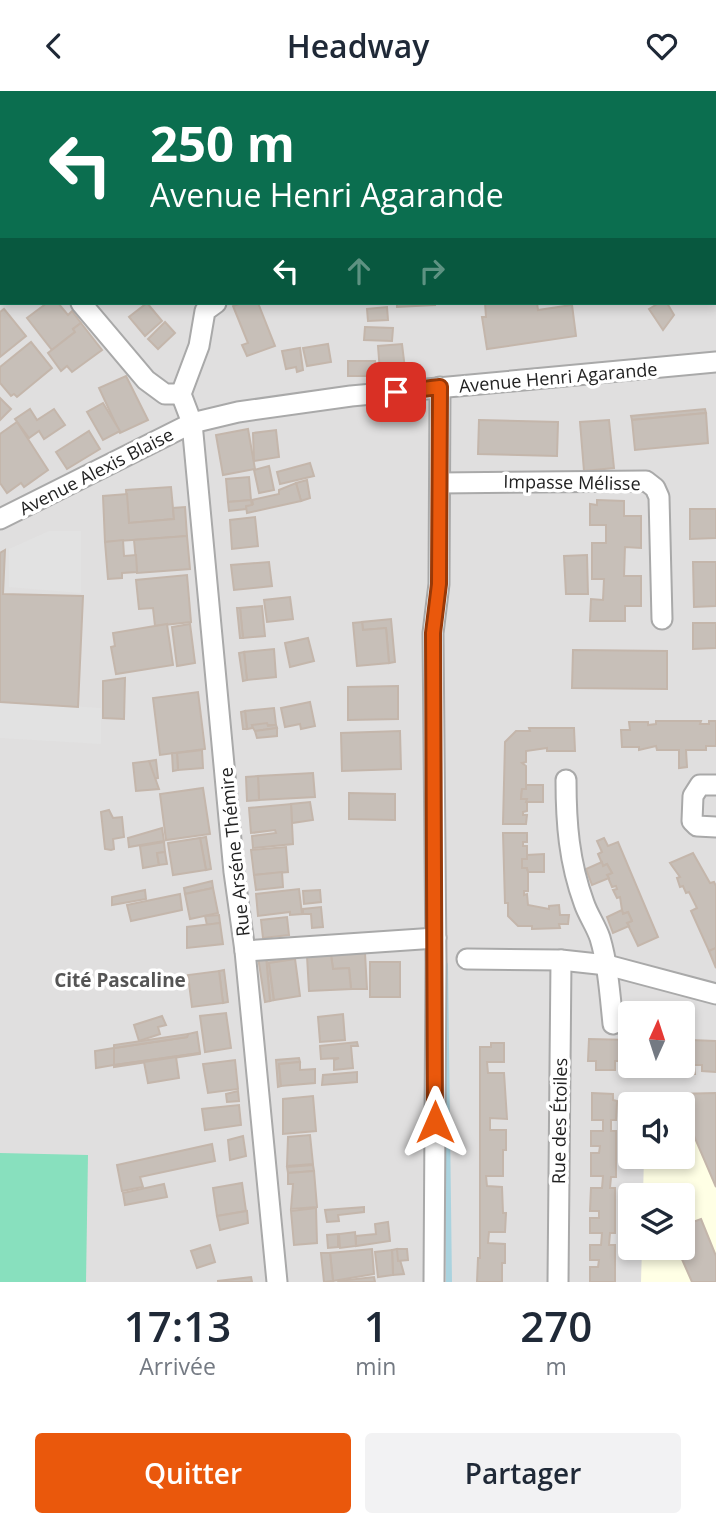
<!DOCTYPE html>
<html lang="fr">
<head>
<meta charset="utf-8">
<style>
	:root { --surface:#fff; --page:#f2f2f3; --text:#1f2937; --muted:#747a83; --accent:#ea580c }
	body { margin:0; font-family:"Open Sans",sans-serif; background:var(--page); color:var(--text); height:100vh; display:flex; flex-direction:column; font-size:26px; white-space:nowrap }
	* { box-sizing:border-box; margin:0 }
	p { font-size:23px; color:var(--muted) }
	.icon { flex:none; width:38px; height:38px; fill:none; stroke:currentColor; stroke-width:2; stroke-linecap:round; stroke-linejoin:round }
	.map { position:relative; height:1191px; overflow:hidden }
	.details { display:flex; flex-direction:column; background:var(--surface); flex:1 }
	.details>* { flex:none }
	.guide { position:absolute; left:0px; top:0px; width:718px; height:214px; box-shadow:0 4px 10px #0003; background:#0b6e4f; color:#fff; overflow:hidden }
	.needle { width:46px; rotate:3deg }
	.controls { position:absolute; left:618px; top:910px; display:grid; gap:14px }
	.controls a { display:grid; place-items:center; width:77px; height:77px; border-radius:7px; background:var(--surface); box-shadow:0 4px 10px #0003; font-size:35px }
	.pin { position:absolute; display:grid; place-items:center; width:60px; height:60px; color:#fff; margin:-30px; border-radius:14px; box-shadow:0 4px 10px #0006 }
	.me { position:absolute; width:77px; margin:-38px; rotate:0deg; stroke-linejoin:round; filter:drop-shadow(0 0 5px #0008) }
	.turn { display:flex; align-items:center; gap:24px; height:147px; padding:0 35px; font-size:32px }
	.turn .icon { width:91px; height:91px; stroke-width:2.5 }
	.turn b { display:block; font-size:49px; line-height:60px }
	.lanes { display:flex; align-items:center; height:66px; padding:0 35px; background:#0003; justify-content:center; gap:35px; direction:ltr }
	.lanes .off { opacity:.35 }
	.eta { display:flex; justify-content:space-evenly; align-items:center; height:119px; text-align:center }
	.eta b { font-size:42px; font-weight:600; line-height:49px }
	.button { display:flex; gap:14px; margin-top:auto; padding:14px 35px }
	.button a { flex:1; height:80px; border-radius:7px; background:var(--accent); color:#fff; font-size:28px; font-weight:600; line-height:80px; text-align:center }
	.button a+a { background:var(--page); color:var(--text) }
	header { display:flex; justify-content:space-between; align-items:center; height:91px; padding:0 35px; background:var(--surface); font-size:32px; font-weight:600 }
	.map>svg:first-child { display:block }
	.residential { fill:#e0dfdf; fill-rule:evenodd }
	.education { fill:#ffffe5 }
	.pitch { fill:#88e0be }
	.parking { fill:#e2e2e2 }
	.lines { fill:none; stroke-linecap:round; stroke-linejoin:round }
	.stream { stroke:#aad3df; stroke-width:6 }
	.building { fill:#c7bfb8; stroke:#c4b6ab; stroke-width:2 }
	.minor-casing { stroke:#a9a9a9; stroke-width:23 }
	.minor { stroke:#fff; stroke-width:19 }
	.route-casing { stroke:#983908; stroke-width:18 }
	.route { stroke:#ea580c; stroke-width:12 }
	.labels { text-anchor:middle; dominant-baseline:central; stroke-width:7; stroke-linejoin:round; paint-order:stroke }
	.street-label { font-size:18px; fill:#222; stroke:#fff }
	.neighbourhood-label { font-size:19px; font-weight:bold; fill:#555; stroke:#fff }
</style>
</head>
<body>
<header><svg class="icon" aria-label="back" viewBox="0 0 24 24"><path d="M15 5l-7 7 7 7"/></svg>Headway<svg class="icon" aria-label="heart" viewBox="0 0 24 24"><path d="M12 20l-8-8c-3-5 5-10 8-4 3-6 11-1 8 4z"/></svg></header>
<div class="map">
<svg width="716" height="1191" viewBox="0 0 716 1191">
	<rect width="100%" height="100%" fill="#f2efe9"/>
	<path class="residential" d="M 0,0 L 716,0 L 716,1191 L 0,1191 ZM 2,2 L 716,2 L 716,212 L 2,212 ZM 630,922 L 682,922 L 682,975 L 630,975 ZM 630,1013 L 682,1013 L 682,1066 L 630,1066 ZM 630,1104 L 682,1104 L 682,1157 L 630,1157 Z"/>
	<polygon class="education" points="716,1002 716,1191 641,1191 642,1157 682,1157 682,1104 643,1104 644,1066 682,1066 682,1013 645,1013 646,1004"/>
	<polygon class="pitch" points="0,1062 88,1064 86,1191 0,1191"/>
	<g class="parking">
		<polygon points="49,440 81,440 81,502 9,496 9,458"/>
		<polygon points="0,611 101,617 101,653 0,647"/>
	</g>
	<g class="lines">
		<polyline class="stream" points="445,874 449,1191"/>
	</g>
	<g class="building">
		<polygon points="47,212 58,212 68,224 72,220 81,232 73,238 75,241 52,259 27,227"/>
		<polygon points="147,212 162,230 145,245 129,226"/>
		<polygon points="242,212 258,212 275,255 247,265 242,254 248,252 233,215"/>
		<polygon points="397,212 435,212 435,214 397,216"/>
		<polygon points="485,212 537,212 538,219 572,214 576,245 487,258 482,226 486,226"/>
		<polygon points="659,212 667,212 674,224 663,239 649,218"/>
		<polygon points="387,216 388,229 368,230 367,218"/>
		<polygon points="4,218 26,245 0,266 0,221"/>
		<polygon points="165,231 175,242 158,258 148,248"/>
		<polygon points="81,232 102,259 72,281 67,275 61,280 48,262 75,241 73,238"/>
		<polygon points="365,236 393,237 392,250 364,249"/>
		<polygon points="31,251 52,277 17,306 14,303 11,305 0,292 0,276"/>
		<polygon points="328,253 331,271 307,275 303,257"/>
		<polygon points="402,253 405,278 380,281 378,255"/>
		<polygon points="300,257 303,279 297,281 296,276 286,278 282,260"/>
		<rect x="348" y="270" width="27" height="15"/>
		<polygon points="126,285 148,329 120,342 99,297"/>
		<polygon points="0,307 11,318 0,329"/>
		<polygon points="103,312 120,340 103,349 87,321"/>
		<polygon points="30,318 37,329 54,318 65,334 44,348 39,340 29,347 15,328"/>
		<polygon points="705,318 706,322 632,329 631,325"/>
		<polygon points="706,322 708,352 635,359 632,329"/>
		<polygon points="479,329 558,331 557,365 478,363"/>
		<polygon points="609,329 614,377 584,380 580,331"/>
		<polygon points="17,331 48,379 24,396 21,392 7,402 0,392 0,343"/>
		<polygon points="248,338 255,378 223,384 216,344"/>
		<polygon points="276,339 279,366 254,370 253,342"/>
		<polygon points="89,340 100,358 67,378 56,361"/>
		<polygon points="310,372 314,385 280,393 277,381"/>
		<polygon points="269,375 274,399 259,402 254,379"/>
		<polygon points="249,386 251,409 228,411 226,388"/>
		<polygon points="307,389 310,407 301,410 296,392"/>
		<polygon points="296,392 301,410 247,422 246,415 253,413 252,409 279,403 279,399"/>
		<polygon points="171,396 174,428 129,432 126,399"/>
		<polygon points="127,403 129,432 174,428 173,417 185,416 187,445 105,451 103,405"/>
		<polygon points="251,409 252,414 246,415 246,418 229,420 228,411"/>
		<polygon points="597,409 624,410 624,425 641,425 641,457 625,456 624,485 641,485 641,515 625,515 625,530 590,530 591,508 603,509 604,488 592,488 592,452 606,452 606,434 590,434 590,413 597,414"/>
		<polygon points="690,418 716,418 716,447 690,448"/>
		<polygon points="255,426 258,455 232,458 230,429"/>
		<polygon points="187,445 190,478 137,482 134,449"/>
		<polygon points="123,449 124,465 136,464 137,481 122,482 122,487 108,488 105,451"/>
		<polygon points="5,459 3,503 83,505 78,616 0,611 0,462"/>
		<polygon points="587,464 588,503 566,503 564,465"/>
		<polygon points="269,471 272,495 234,499 231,474"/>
		<polygon points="693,471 716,471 716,515 694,516"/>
		<polygon points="187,484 191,531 155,535 153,517 139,518 136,489"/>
		<polygon points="290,506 293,528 267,531 264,509"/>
		<polygon points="262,515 265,545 243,547 240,517"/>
		<polygon points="237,517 240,517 243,547 240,547"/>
		<polygon points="391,528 395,571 389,572 386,537 363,539 362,531"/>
		<polygon points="362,531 363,539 386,537 389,572 357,575 353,532"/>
		<polygon points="693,532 716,532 716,557 693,558"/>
		<polygon points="167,533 173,574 116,583 111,556 115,555 113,542"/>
		<polygon points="190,533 195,572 177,575 172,536"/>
		<polygon points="308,547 314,570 290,576 285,552"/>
		<polygon points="274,558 276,586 247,589 244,561"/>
		<polygon points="573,559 667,560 667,598 572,597"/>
		<polygon points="244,561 247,589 243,590 239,562"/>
		<polygon points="125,587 124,628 103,627 103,590"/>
		<polygon points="398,595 398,628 348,629 348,596"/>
		<polygon points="198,601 205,658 160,664 153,607"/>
		<polygon points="310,611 315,635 301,638 300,633 285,636 281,617"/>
		<polygon points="274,617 276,634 252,634 253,637 247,638 245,620"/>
		<polygon points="245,620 247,638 243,638 241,621"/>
		<polygon points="656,630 701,630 700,633 709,633 709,630 716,630 716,655 706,655 706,659 686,659 687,676 679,677 679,659 657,659 656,655 639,659 639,656 622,656 621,639 630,639 629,631 648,631 648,634 656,633"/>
		<polygon points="267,632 268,635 276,634 277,637 255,640 253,637 252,634"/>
		<polygon points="277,637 277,645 257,647 255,640"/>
		<polygon points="529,637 574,637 575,660 547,660 547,657 526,660 526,671 522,672 526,675 526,698 522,698 521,708 527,708 527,720 523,721 523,724 527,724 526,733 503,733 505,651 516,640 530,640"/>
		<polygon points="400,640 401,678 342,680 341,642"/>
		<polygon points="202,659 203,677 178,679 177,662"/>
		<polygon points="172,662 177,662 178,679 173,680"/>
		<polygon points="156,669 158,687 154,688 149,670"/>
		<polygon points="149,670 159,698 136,700 133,672"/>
		<polygon points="313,682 315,706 259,709 258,685"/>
		<polygon points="258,685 259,709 247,710 246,686"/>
		<polygon points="526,694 543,694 543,711 526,711 527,708 521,708 522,698 526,698"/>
		<polygon points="203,697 210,743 166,749 160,703"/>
		<polygon points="349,702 395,703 395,729 349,728"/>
		<polygon points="310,711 313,729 292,732 291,713"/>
		<polygon points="291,713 293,753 253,757 252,745 276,742 275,739 251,742 249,717"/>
		<polygon points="109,719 113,727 122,726 124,746 113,748 114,758 111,759 105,758 101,721"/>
		<polygon points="162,737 164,750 129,756 128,747"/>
		<polygon points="503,742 527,742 527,751 523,751 523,755 527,755 527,768 522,768 522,777 527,777 528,781 528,800 524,800 524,804 527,803 528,814 549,818 549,815 559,814 560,824 569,824 568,833 559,833 560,837 532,838 532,835 518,835 508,825 508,812 505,812"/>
		<polygon points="206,746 211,778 206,779 200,747"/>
		<polygon points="200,747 206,779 173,784 168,752"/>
		<polygon points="604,747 608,755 618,751 658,846 638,855 627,832 632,830 628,821 623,823 622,819 620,806 617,807 613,799 617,798 616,795 612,796 607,784 612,782 607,773 603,775 598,763 602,761 597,750"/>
		<polygon points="164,751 165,761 157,762 159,774 143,777 140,755"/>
		<polygon points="286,756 288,781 254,784 251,759"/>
		<polygon points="165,761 167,773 159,774 157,762"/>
		<polygon points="693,762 710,792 714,791 716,795 716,857 709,860 691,820 697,817 689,801 686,802 683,795 680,796 677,787 680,786 670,772"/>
		<polygon points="544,763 544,781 528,781 527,777 522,777 522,768 527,768 527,764"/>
		<polygon points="602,771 603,775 607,773 612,782 607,784 609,787 592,794 586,778"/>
		<polygon points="282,781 283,796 256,799 254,784"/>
		<polygon points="212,790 213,797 185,803 184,797"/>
		<polygon points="213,797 218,822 190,828 185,803"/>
		<polygon points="299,798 302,823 290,824 290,821 258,825 256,803"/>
		<polygon points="145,799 146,808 112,814 112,806"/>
		<polygon points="320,799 321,811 304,813 303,800"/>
		<polygon points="180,803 182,819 131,830 127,814"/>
		<polygon points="321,816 323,836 312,837 311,823 303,823 303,818"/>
		<polygon points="622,819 623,823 628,821 632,830 627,832 629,835 613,842 607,826"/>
		<polygon points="219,824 220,832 207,834 205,825"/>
		<polygon points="287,826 289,844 263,847 261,829"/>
		<polygon points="220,832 223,853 187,857 187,836"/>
		<polygon points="716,857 716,877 709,860"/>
		<polygon points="294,860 295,868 269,872 274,909 270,910 266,865"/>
		<polygon points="365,862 367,898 351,898 349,877 333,878 331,864"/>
		<polygon points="331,864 333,878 349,877 351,898 309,900 307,865"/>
		<polygon points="266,865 270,910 265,911 258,866"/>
		<polygon points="295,868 300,905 274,909 269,872"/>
		<rect x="370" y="871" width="30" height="35"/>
		<polygon points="224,879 228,911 223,912 219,880"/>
		<polygon points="219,880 223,912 192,916 188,884"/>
		<polygon points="226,922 231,957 205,961 200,925"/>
		<polygon points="343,923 345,949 320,951 318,926"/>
		<polygon points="162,925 166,934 158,936 160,943 139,950 134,934"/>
		<polygon points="197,941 200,962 114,974 114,957 187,946 188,943"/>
		<polygon points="188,943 187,946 114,957 114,954"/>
		<polygon points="589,948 630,949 630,975 642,975 641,980 623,979 623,970 615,970 615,979 596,979 596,970 588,970"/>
		<polygon points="690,949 716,950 716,981 702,980 702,974 694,974 695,983 675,983 675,975 682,975 682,952 690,952"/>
		<polygon points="357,951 358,955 351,955 353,977 334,979 334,969 339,967 321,968 320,955"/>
		<polygon points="491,952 504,952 504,971 487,971 488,982 504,982 507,1028 490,1027 490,1039 506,1039 506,1059 503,1059 503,1085 486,1085 487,1095 502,1096 503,1122 506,1122 505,1141 489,1141 488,1152 505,1153 505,1172 502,1172 502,1191 477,1191 478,1167 480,1167 480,956 491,956"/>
		<polygon points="114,957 114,974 96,977 95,960"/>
		<polygon points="200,962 200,963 114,976 114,974"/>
		<polygon points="176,966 179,987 148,992 144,971"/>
		<polygon points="299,967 300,971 279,973 281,995 278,996 276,969"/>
		<polygon points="235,969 238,998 208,1002 203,973"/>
		<polygon points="300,971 300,979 315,978 315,992 281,995 279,973"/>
		<polygon points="648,975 668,975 668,983 649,983"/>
		<polygon points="357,981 357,991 322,994 323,984"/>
		<polygon points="238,1000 239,1010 227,1011 226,1003"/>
		<polygon points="592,1002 613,1003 613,1009 617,1010 616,1029 611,1029 611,1040 616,1040 616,1086 611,1086 610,1097 615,1097 615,1142 610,1142 609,1154 615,1154 615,1191 590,1191 590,1176 598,1176 599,1169 590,1169 590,1154 601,1154 602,1142 590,1142 590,1127 599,1127 599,1120 590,1120 591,1097 602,1097 603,1085 591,1085 591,1062 599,1062 600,1055 591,1055 591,1040 603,1040 603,1029 592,1029"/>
		<polygon points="716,1002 716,1096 676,1003"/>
		<polygon points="313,1005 316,1040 283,1043 283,1008"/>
		<polygon points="239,1014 241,1034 205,1039 202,1018"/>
		<polygon points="310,1044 313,1073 287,1075 288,1046"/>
		<polygon points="243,1045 246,1065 230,1069 228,1049"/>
		<polygon points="212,1053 215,1070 140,1086 143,1096 122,1100 117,1074"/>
		<polygon points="313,1074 314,1080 288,1082 287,1076"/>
		<polygon points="314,1080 317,1116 291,1118 293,1093 288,1093 288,1082"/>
		<polygon points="242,1092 246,1120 217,1125 213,1097"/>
		<polygon points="164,1093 167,1106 125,1114 123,1102"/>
		<polygon points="364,1116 364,1121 338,1124 339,1130 327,1131 325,1119"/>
		<polygon points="316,1117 317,1152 294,1154 291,1120"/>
		<polygon points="247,1120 248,1132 220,1139 217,1125"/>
		<polygon points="701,1128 716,1165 716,1191 692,1191 677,1157 682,1157 682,1135"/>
		<polygon points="388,1131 390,1150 356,1155 356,1145 376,1143 375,1133"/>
		<polygon points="355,1141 356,1155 340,1157 339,1143"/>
		<polygon points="338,1143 338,1156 328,1157 327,1144"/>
		<polygon points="210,1154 215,1171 197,1177 191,1160"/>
		<polygon points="372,1158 374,1183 333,1190 330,1162"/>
		<polygon points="397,1158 404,1183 393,1184 392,1159"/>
		<polygon points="397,1158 407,1158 408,1169 398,1170"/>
		<polygon points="392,1159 393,1184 378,1186 375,1161"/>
		<polygon points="321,1162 330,1162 333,1190 324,1191"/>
		<polygon points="251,1186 252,1191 218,1191 218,1190"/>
		<polygon points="374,1186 375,1191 339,1191 338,1190"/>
	</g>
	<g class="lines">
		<defs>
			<g id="minor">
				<polyline points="49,0 50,2"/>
				<polyline points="212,0 212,2"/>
				<polyline points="392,0 393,2"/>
				<polyline points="446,0 447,2"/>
				<polyline points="2,2 4,0"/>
				<polyline points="0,106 2,108"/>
				<polyline points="81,212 146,289 165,303 181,303"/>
				<polyline points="216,212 205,220 199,255 181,303 192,332 234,781 245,860 277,1191"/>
				<polyline points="440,392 646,390 655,397 659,406 662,528"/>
				<polyline points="0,428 192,332 238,321 351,305 716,271"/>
				<path d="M 566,689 C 566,732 569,771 584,812 C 588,824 596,835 600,847 C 608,874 610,904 613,933"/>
				<polyline points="716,694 700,694 693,705 692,730 697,735 716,736"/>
				<polyline points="245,860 436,847"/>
				<polyline points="467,868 561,869 607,874 716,903"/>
				<polyline points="434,1191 436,871 433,542 439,493 440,296"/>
				<polyline points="558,1191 561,869"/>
			</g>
		</defs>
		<use href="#minor" class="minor-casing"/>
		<use href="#minor" class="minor"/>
	</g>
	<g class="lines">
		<defs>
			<polyline id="route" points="396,301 440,296 439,493 433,542 435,1031"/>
		</defs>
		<use href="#route" class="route-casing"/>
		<use href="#route" class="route"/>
	</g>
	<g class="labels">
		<g class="street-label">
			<text transform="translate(558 286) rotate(-5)">Avenue Henri Agarande</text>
			<text transform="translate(96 380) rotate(-27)">Avenue Alexis Blaise</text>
			<text transform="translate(572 391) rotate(1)">Impasse Mélisse</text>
			<text transform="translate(234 761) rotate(-96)">Rue Arséne Thémire</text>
			<text transform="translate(559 1030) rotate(-89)">Rue des Étoiles</text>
		</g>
		<g class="neighbourhood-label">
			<text x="120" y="889">Cité Pascaline</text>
		</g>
	</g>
</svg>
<div class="controls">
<a><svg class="needle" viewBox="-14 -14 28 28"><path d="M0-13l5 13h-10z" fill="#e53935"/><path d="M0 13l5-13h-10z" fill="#747a83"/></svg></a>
<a><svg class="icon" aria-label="sound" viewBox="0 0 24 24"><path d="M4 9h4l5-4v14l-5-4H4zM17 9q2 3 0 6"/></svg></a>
<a><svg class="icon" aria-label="layers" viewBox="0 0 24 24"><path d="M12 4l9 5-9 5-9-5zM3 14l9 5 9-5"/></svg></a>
</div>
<div class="pin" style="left:396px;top:301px;background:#d93025"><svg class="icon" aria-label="arrive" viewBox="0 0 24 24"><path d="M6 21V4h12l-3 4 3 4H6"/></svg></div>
<svg class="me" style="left:435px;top:1031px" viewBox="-20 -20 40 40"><path d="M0-17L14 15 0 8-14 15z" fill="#ea580c" stroke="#fff" stroke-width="4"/></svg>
<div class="guide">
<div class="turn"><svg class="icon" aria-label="left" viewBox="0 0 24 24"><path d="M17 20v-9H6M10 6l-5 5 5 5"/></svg><div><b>250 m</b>Avenue Henri Agarande</div></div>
<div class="lanes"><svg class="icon" aria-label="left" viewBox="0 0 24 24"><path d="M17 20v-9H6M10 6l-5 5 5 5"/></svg><svg class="icon off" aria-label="ahead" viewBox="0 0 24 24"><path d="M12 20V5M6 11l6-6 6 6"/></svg><svg class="icon off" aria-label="right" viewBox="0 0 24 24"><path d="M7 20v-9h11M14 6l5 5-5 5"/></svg></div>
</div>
</div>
<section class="details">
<div class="eta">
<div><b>17:13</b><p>Arrivée</p></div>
<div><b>1</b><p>min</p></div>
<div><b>270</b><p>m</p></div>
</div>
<div class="button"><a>Quitter</a><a>Partager</a></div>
</section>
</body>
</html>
